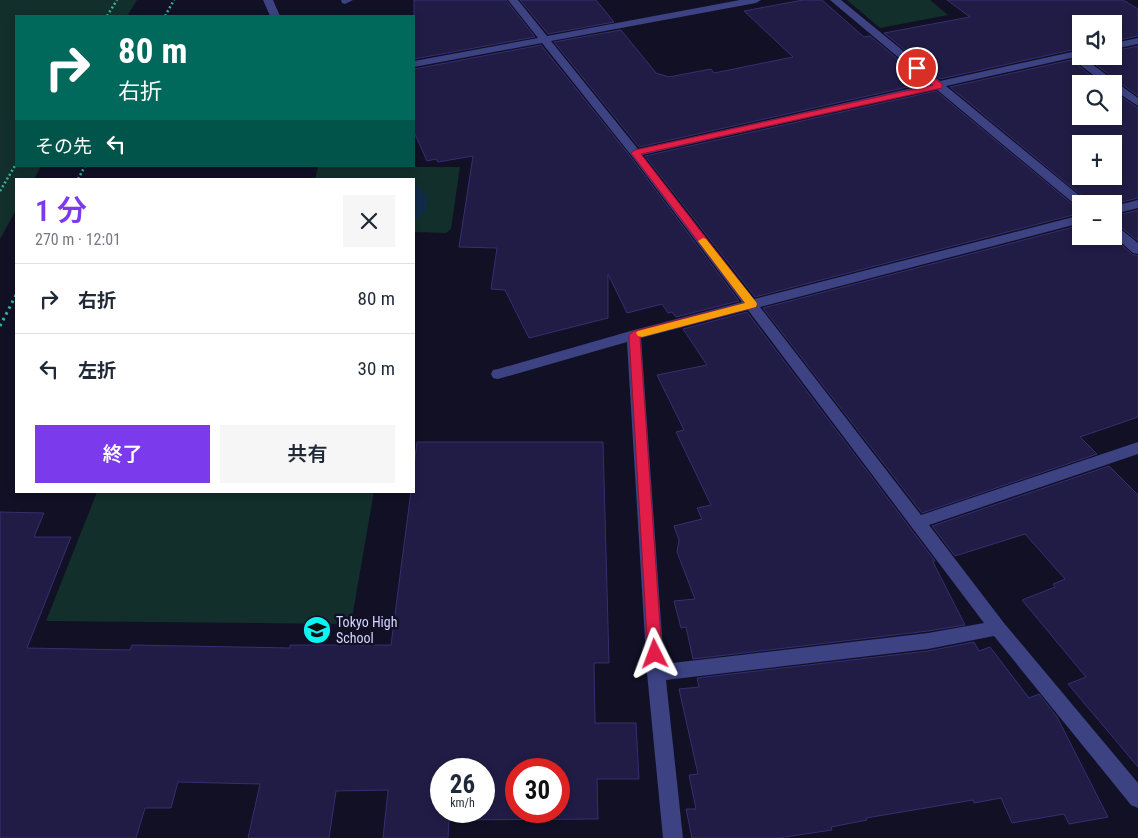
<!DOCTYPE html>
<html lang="ja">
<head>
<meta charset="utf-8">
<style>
	:root { --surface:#fff; --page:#f6f6f7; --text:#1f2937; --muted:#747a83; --line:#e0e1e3; --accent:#7c3aed }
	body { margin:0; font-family:"Roboto Condensed","Noto Sans JP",sans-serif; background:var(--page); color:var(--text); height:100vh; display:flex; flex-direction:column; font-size:19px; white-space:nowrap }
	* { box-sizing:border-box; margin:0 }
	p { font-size:16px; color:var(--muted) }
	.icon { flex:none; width:28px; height:28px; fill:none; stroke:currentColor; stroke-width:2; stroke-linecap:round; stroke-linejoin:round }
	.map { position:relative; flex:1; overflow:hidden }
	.drawer { position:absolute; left:15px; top:178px; width:400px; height:315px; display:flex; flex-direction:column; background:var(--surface); border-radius:0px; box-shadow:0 2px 8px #0003 }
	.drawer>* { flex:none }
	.banner { position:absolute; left:15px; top:15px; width:400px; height:152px; border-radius:0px; box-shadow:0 2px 8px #0003; background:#00695c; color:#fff; overflow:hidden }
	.tools { position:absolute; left:1072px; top:15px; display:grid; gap:10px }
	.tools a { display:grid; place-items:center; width:50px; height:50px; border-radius:0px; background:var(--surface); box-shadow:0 2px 8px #0003; font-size:25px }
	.speed { position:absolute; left:430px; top:758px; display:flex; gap:10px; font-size:25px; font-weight:700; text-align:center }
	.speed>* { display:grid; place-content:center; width:65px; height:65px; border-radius:50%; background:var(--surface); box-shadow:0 2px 8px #0003; line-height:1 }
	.speed small { font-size:12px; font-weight:400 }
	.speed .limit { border:8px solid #d22; background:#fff; color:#111 }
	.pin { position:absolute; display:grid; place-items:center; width:42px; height:42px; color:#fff; margin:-21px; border:2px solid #fff; border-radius:50%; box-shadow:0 1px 5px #0007 }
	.me { position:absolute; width:55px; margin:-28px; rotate:357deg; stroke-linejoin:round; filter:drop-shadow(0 0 4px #0008) }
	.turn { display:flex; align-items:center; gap:18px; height:105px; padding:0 20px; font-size:22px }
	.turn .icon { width:65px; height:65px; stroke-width:2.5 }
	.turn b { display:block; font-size:35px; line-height:42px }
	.then { display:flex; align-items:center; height:48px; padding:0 20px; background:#0003; gap:10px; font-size:19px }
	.round { display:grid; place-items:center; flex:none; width:52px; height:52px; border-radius:0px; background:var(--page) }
	.head { display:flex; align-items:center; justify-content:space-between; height:85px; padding:0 20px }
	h1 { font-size:30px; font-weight:600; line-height:38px; color:var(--accent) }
	.action { display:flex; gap:10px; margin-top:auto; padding:10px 20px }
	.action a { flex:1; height:58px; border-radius:0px; background:var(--accent); color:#fff; font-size:20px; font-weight:600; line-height:58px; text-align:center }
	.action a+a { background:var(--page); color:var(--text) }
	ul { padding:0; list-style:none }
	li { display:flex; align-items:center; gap:15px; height:70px; padding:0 20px; border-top:1px solid var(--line) }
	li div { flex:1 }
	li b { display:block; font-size:19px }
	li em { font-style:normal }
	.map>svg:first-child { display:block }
	.green { fill:#132f2b }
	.water { fill:#102c49 }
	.building { fill:#201c45; stroke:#352f71; fill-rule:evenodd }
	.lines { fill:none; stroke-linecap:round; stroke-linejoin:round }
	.path-far1 { stroke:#33b49d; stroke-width:2.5; stroke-dasharray:2 2.5; stroke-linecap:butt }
	.path { stroke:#33b49d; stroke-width:3; stroke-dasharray:2.5 4; stroke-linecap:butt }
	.minor { fill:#3c4282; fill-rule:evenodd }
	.route { fill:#e11d48; stroke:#92132f }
	.slow { fill:#f59e0b }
	.labels { text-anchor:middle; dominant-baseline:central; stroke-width:5; stroke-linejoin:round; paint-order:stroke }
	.poi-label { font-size:14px; fill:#d5d5fe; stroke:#111025; text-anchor:start }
</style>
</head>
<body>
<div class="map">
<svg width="1138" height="838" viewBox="0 0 1138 838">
	<rect width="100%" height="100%" fill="#111025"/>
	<g class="green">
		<polygon points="0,0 137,0 127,16 16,16 16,166 41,166 34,179 16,179 16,210 0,239"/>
		<polygon points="847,0 930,0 948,15 880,28"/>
		<polygon points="318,167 460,167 451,229 446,233 414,232 414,179 315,179"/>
		<polygon points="45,491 374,491 351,624 46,621 97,492"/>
	</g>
	<path class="water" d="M 414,184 C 431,192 432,213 414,220 Z"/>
	<g class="building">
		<polygon points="414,0 506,0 535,37 414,59"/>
		<polygon points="520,0 596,0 614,22 548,34"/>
		<polygon points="803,0 822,0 864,37 870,36 926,83 639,147 554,42 621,30 656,73 669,77 711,69 714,73 793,57 744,11"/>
		<polygon points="947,0 1123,0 1138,9 1138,36 1114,41 1114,24 1081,24 1081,48 940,79 884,33 970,17"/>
		<polygon points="541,45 630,156 739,301 676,317 672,312 668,313 662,304 627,313 608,274 608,318 529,338 505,290 491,289 497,248 459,247 473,156 438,162 436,159 427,161 414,132 414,69"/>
		<polygon points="1138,46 1138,96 1084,56 1114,56 1114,51"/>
		<path d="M 1071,60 L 1102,84 L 1081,84 L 1081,116 L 1114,116 L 1114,92 L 1138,108 L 1138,198 L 1114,204 L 1090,204 L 1087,200 L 950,87 ZM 1081,144 L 1114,144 L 1114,176 L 1081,176 Z"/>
		<polygon points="936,91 1077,208 1081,210 1081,213 755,297 645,156"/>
		<polygon points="1138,210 1138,241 1119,226 1114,224 1114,216"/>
		<polygon points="1081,225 1081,236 1112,236 1132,254 1138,256 1138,417 1080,437 1097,454 922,513 763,308"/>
		<polygon points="747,312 935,561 933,562 965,625 928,631 693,659 686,627 681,628 674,601 695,599 677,552 679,540 674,526 702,519 697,508 711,505 676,432 684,430 657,375 707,365 683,329"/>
		<path d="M 417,442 L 603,442 L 609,663 L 594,663 L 595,723 L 636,723 L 639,779 L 597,779 L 598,819 L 449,820 L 448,838 L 383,838 L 388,790 L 336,791 L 329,838 L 248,838 L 260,784 L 178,782 L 171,808 L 145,808 L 136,838 L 0,838 L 0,512 L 44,513 L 34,537 L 71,537 L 27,648 L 130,650 L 132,645 L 290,648 L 290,645 L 391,645 L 411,491 L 414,491 L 414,465 ZM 441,769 L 484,769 L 484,811 L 441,811 ZM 516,769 L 559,769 L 559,811 L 516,811 Z"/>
		<polygon points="1109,466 1138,495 1138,767 1068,684 1086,677 1022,600 1055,587 1053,584 1065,579 1025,534 955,556 932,526"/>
		<polygon points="974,642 979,651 990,647 1029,698 1039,694 1057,717 1108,817 1069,824 1064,814 1012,823 1001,798 974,803 973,800 866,818 867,820 831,827 832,830 778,838 692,838 686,809 696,809 689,775 698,774 679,689 699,687 697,678 928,651"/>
	</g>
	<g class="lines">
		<g class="path-far1">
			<polyline points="107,16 117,0"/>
			<polyline points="165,16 174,0"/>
			<polyline points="78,179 85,166"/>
			<polyline points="0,191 16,164"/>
		</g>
		<polyline class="path" points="0,326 16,295"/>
		<g class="minor">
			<polygon points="263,0 273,0 280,16 270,16"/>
			<polygon points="341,0 353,0 345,4 342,3"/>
			<path d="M 508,0 L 518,0 L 547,36 L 740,0 L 761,0 L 756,3 L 551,41 L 638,149 L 930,84 L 830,0 L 841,0 L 940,81 L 1081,50 L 1081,56 L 1138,98 L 1138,106 L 1114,90 L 1114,84 L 1105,84 L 1071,58 L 946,86 L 1086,201 L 1088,204 L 1081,204 L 1081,208 L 1078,207 L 936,89 L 642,155 L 754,299 L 1081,215 L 1081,223 L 760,307 L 921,515 L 1138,442 L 1138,454 L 929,525 L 1004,623 L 1138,783 L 1138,808 L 1131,805 L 994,636 L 928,649 L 666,680 L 683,838 L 663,838 L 647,673 L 627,342 L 498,379 L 493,378 L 491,374 L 493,370 L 498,369 L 634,330 L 742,302 L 631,155 L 542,43 L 414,67 L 414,61 L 538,38 ZM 748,310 L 984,623 L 928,633 L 664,664 L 641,338 Z"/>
			<polygon points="1138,38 1138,44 1114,49 1114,43"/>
			<polygon points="1138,200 1138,208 1114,214 1114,206"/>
			<polygon points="1114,226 1118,227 1138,243 1138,254 1133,253 1114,236"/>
		</g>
	</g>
	<polygon class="route" points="917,65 942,84 942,88 641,154 757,304 756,307 640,337 662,654 660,659 655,660 650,659 648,654 629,335 634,331 745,303 631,153 635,150 933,85 914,69 914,66"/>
	<polygon class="slow" points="703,238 706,239 756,302 757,304 756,307 642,337 638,336 636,333 638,331 745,303 698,241"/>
	<defs>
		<symbol id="school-disc" viewBox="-11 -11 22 22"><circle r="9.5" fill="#08f7f3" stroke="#111025"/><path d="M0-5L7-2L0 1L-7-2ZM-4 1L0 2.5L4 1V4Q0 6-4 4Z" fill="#111"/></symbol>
	</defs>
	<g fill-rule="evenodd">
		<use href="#school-disc" x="301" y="614" width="32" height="32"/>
	</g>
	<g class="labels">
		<g class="poi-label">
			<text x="336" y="622">Tokyo High<tspan x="336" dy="16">School</tspan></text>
		</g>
	</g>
</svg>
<div class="tools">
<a><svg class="icon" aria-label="sound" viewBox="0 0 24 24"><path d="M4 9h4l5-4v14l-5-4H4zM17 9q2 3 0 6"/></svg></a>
<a><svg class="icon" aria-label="search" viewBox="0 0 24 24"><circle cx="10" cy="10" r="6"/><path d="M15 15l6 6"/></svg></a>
<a>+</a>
<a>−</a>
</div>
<div class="speed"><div>26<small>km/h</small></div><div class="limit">30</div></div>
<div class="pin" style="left:917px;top:68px;background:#d93025"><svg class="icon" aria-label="arrive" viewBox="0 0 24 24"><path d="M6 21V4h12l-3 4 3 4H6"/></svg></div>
<svg class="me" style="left:655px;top:654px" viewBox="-20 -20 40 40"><path d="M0-17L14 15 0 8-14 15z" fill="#e11d48" stroke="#fff" stroke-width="4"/></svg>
<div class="banner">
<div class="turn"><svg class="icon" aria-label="right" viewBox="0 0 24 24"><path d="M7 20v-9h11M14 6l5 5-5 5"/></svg><div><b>80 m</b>右折</div></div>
<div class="then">その先<svg class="icon" aria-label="left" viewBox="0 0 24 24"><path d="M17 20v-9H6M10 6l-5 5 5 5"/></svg></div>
</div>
<section class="drawer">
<div class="head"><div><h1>1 分</h1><p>270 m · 12:01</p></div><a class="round"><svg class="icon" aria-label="close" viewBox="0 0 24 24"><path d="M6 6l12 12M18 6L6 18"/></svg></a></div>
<ul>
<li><svg class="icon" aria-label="right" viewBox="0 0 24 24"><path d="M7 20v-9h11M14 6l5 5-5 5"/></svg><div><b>右折</b></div><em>80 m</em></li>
<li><svg class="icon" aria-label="left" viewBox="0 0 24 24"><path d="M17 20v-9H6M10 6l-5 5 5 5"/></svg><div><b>左折</b></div><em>30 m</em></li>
</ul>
<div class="action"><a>終了</a><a>共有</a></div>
</section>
</div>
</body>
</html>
